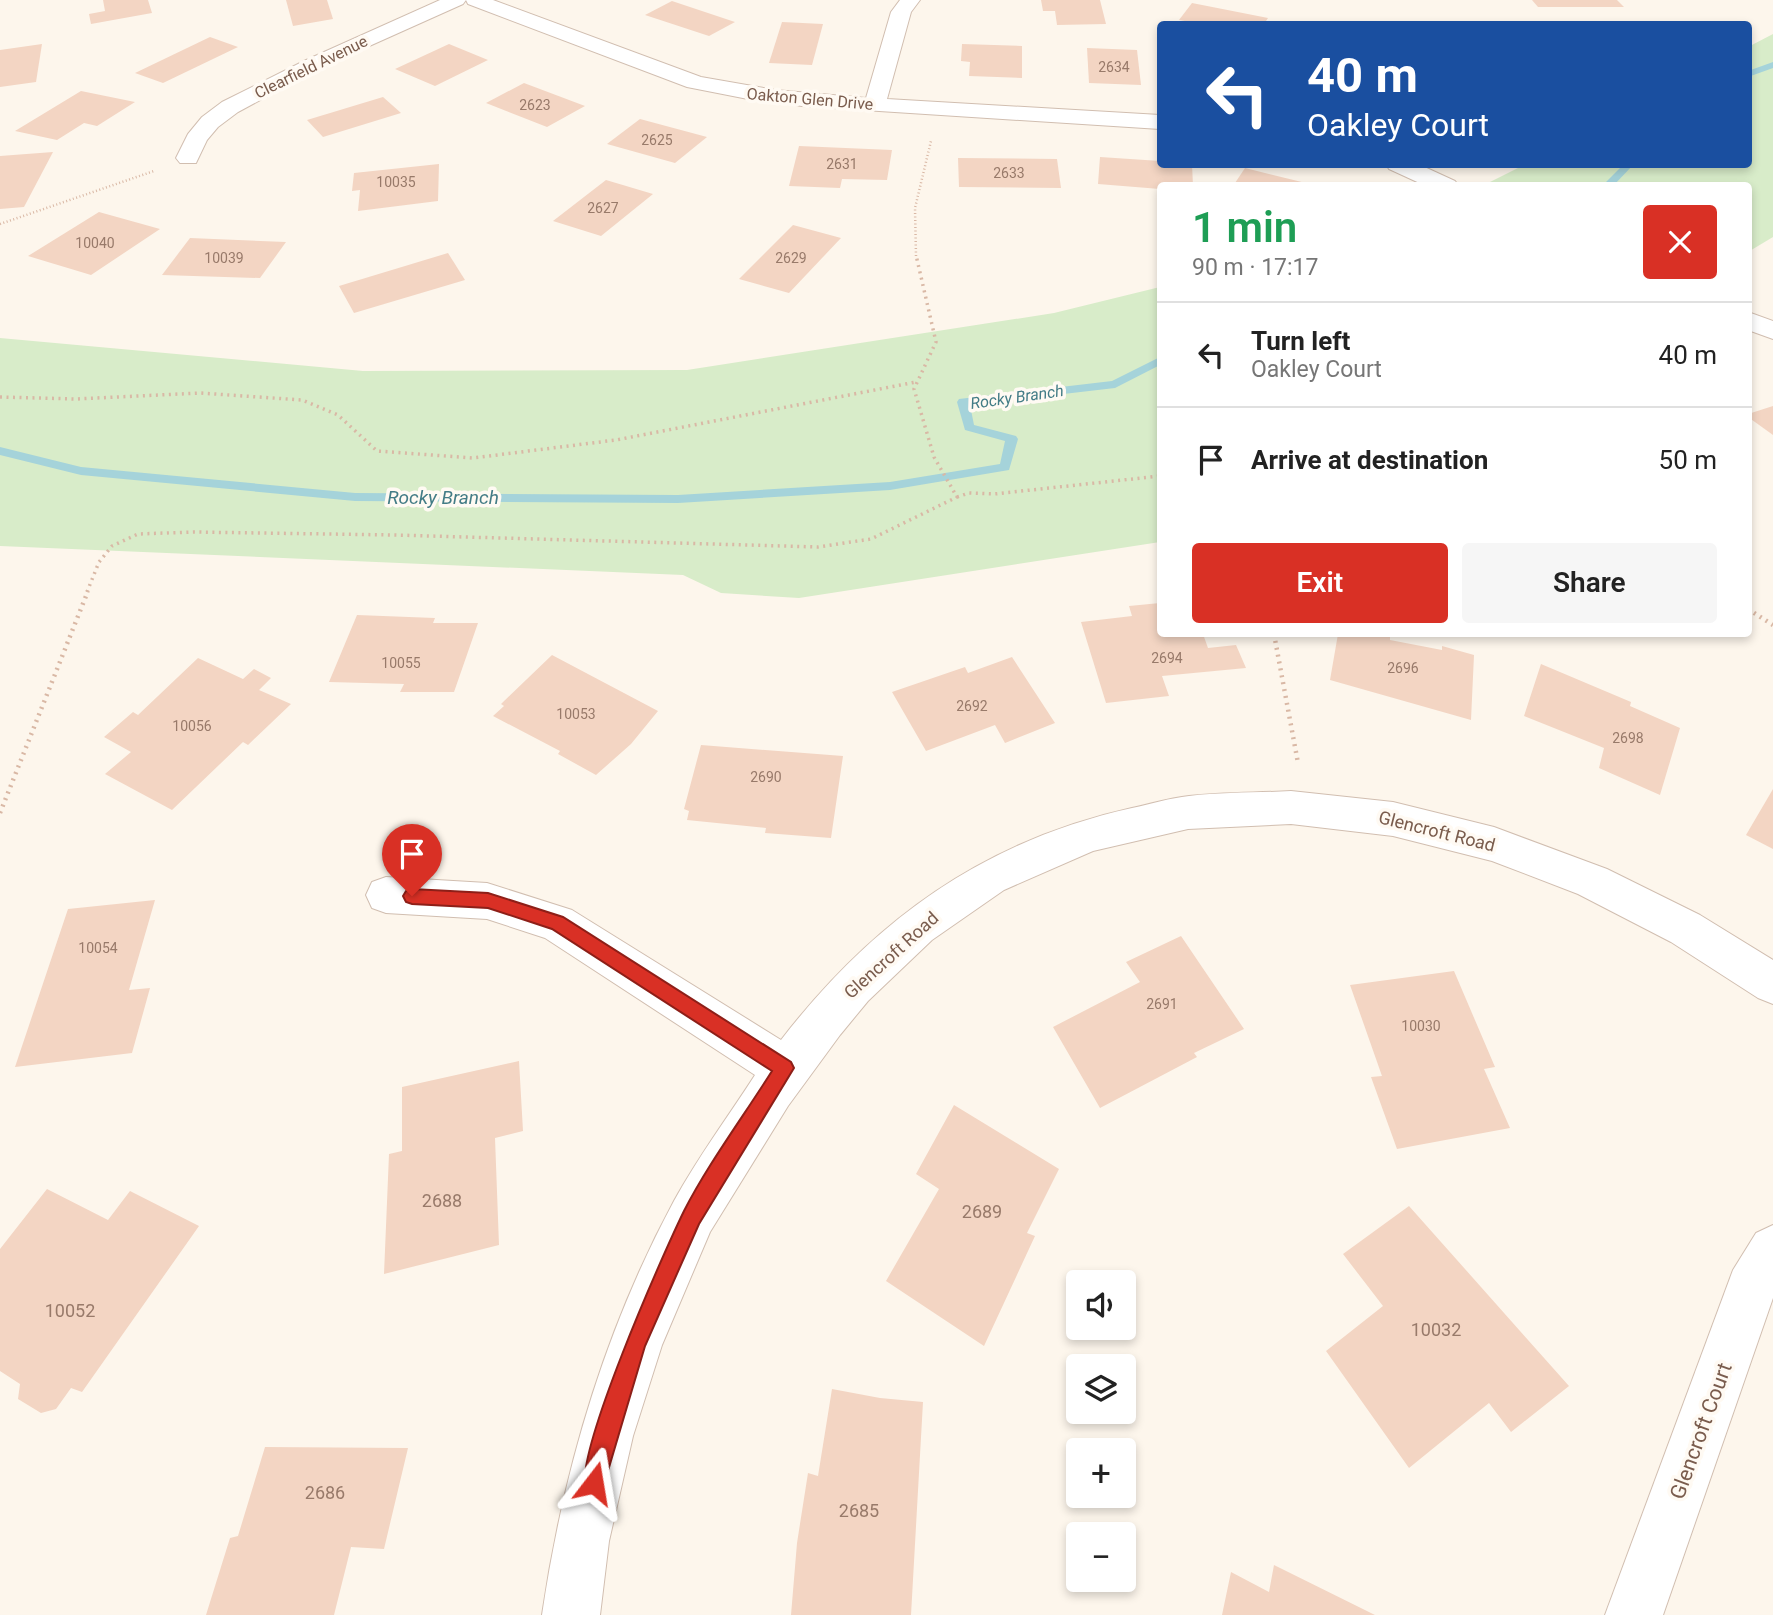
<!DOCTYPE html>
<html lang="en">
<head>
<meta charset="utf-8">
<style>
	:root { --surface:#fff; --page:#f6f6f6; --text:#222; --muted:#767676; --line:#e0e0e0; --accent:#d93025 }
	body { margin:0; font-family:Roboto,sans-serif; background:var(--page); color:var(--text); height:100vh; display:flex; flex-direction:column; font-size:26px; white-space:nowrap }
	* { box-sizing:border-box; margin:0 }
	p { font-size:23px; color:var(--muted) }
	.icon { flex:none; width:38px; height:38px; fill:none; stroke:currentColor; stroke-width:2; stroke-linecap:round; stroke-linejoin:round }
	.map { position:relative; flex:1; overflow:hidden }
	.drawer { position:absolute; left:1157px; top:182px; width:595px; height:455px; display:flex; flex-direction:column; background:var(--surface); border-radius:7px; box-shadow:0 4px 10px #0003 }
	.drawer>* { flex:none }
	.top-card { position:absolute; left:1157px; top:21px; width:595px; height:147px; border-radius:7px; box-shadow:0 4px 10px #0003; background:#1a4fa0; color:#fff; overflow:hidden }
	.fabs { position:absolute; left:1066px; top:1270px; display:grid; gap:14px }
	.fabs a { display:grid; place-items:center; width:70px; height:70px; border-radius:7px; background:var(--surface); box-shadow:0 4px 10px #0003; font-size:35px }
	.pin { position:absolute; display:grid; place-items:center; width:60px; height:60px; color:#fff; margin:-72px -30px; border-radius:50% 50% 50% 0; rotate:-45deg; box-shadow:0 0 7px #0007 }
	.pin .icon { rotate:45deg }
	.me { position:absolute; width:77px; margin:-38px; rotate:14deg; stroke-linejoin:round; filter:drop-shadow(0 0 5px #0008) }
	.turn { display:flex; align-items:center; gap:24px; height:147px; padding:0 35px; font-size:32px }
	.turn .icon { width:91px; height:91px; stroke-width:2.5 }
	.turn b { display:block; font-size:49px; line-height:60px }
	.round { display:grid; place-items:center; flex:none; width:74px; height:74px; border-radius:7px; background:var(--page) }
	.summary { display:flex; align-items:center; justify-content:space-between; height:119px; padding:0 35px }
	h1 { font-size:42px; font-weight:600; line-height:52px; color:#1e9e55 }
	.primary-button { display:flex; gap:14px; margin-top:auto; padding:14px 35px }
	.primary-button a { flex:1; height:80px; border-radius:7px; background:var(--accent); color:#fff; font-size:28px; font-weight:600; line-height:80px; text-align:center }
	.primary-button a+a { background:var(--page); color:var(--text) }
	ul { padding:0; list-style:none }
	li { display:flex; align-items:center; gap:21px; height:105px; padding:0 35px; border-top:2px solid var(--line) }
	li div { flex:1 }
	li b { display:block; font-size:26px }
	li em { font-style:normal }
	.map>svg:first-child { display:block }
	.green { fill:#d8ecc9 }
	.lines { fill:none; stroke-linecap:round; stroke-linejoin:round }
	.stream { fill:#a5d3da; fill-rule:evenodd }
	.building { fill:#f3d5c3 }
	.minor-casing { stroke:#d1beb0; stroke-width:2 }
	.path-far2 { stroke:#d9b8a5; stroke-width:2.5; stroke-dasharray:1 2.5; stroke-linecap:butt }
	.path-far1 { stroke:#d9b8a5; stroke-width:3.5; stroke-dasharray:2 4.5; stroke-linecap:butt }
	.path { stroke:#d9b8a5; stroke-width:4.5; stroke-dasharray:2 5; stroke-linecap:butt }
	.minor { fill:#fff; fill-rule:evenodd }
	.route { fill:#d93025; stroke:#8d1f18; stroke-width:2 }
	.labels { text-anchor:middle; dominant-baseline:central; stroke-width:7; stroke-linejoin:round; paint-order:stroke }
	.number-label { font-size:14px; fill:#987a6a }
	.far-street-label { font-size:16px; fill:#7a5c4d; stroke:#fffaf3 }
	.far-water-label { font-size:16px; font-style:italic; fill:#437c86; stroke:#fffaf3 }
	.street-label { font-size:18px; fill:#7a5c4d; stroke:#fffaf3 }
	.near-number-label { font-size:18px; fill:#987a6a }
	.water-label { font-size:19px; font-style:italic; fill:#437c86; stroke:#fffaf3 }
	.near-street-label { font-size:21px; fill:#7a5c4d; stroke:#fffaf3 }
</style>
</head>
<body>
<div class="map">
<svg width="1773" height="1615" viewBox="0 0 1773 1615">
	<rect width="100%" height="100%" fill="#fdf6ec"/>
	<g class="green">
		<polygon points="1773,34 1773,237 1748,252 1748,186 1484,185 1524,165 1748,164 1748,47"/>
		<polygon points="1160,287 1160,542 799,598 721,593 683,575 0,546 0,338 363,371 687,370 1054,313"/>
	</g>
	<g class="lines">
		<g class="stream">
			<polygon points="1773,62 1773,68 1748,77 1748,71"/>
			<polygon points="1624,164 1634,164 1613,186 1602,186"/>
			<polygon points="1160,357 1160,365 1115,388 970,405 974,425 1016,436 1018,439 1009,470 890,490 678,503 355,501 81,475 0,455 0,447 81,467 355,493 678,495 890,482 1000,464 1005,441 965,430 957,402 959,399 1112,381"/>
		</g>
	</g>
	<g class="building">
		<polygon points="103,0 148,0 152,13 91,24 89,14 105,11"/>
		<polygon points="286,0 327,0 333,19 293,26"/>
		<polygon points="1041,0 1100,0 1106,24 1057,25 1055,11 1043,11"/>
		<polygon points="1532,0 1617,0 1624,7 1538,7"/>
		<polygon points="672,1 735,22 709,36 645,15"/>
		<polygon points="1192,3 1268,18 1264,24 1202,24 1179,20"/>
		<polygon points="782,22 823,24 812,65 769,63"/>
		<polygon points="210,37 238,47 163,83 135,73"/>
		<polygon points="42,44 36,82 0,87 0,50"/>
		<polygon points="449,44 488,60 435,86 395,69"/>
		<polygon points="962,44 1022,46 1022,78 969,76 970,62 961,61"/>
		<polygon points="1087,48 1137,50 1141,85 1089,83"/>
		<polygon points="524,83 585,106 547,127 486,103"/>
		<polygon points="81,91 135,102 97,126 84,123 57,140 15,131"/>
		<polygon points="383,97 401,113 323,137 307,120"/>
		<polygon points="640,119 707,137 675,163 607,144"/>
		<polygon points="799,146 892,150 887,180 842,179 840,188 789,186"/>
		<polygon points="53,152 24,207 0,209 0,156"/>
		<polygon points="1100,157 1160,161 1160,164 1192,164 1193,186 1160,186 1160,189 1098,184"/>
		<polygon points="958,158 1057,159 1061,188 959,187"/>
		<polygon points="439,164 438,201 358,211 360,190 352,191 354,173"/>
		<polygon points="1245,168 1314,185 1314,186 1233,186"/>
		<polygon points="606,180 653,194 601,236 553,221"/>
		<polygon points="99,212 160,229 91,275 28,256"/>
		<polygon points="793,225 841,238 789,293 739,279"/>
		<polygon points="190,238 286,242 260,278 162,275"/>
		<polygon points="448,253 465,280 354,313 339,286"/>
		<polygon points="1773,406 1773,435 1748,417 1748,414"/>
		<polygon points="1160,603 1160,634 1203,634 1208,648 1236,645 1246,668 1162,676 1169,696 1106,703 1081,622 1132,616 1129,606"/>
		<polygon points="357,615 435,618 433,623 478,623 454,692 400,692 404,684 329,682"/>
		<polygon points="1338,634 1390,634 1390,640 1442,650 1442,646 1474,655 1471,720 1330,680"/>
		<polygon points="552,655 658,711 631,744 596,775 558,754 560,751 493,716 504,706 501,704"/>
		<polygon points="1012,657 1055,723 1005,743 995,725 926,751 892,692 965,667 968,673"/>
		<polygon points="198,658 243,679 254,669 271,678 259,690 291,704 248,745 243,742 172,810 105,774 131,752 104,737 133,712 138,715"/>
		<polygon points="1541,664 1631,702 1630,706 1680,728 1660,795 1599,768 1604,748 1524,716"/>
		<polygon points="701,745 843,756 831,838 765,833 766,828 687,820 689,811 684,809"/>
		<polygon points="1773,789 1773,849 1746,835"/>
		<polygon points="155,900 129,990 150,988 132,1053 15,1067 68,909"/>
		<polygon points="1181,936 1244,1029 1194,1053 1197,1057 1100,1108 1053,1027 1140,982 1126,962"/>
		<polygon points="1454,971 1495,1067 1484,1069 1510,1128 1397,1149 1371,1077 1382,1076 1350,985"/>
		<polygon points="519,1061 523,1131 495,1138 499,1245 384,1274 389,1154 402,1151 402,1087"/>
		<polygon points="954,1105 1059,1169 1027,1233 1035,1236 984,1346 886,1281 939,1189 916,1174"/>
		<polygon points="47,1189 108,1220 130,1191 199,1226 82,1392 71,1388 56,1409 41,1413 18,1399 20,1384 0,1371 0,1249"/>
		<polygon points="1409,1206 1569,1386 1511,1432 1489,1403 1409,1468 1326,1351 1383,1306 1343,1254"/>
		<polygon points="832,1389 880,1398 923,1402 911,1615 791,1615 797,1543 808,1473 818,1476"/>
		<polygon points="265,1447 408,1448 384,1549 351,1547 334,1615 206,1615 230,1538 238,1536"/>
		<polygon points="1274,1565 1375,1615 1222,1615 1231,1572 1269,1592"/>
	</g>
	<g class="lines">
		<defs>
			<g id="minor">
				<polygon points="440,0 493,0 701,77 775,90 866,98 891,12 900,0 920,0 911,12 887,99 1160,115 1160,129 802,106 748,99 687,87 468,4 466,0 463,4 318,69 238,112 218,127 207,140 196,163 180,163 176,158 188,134 202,117 222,102 304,61"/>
				<polygon points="1386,164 1418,164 1455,181 1459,186 1426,186 1389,169"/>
				<polygon points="1748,312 1773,321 1773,339 1748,330"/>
				<path d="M 1291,791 L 1393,802 L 1494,827 L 1607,869 L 1700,915 L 1773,960 L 1773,1004 L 1758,998 L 1671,942 L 1578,894 L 1492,861 L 1393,836 L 1291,824 L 1188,829 L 1093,851 L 1004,890 L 932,940 L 868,1001 L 840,1035 L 788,1106 L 710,1232 L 662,1345 L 633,1436 L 609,1541 L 600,1615 L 542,1615 C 563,1472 605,1329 674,1201 C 698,1157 728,1117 755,1075 L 545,938 L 487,919 L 386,913 L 372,908 L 366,895 L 372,882 L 386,877 L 487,883 L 572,910 L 781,1040 C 873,921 983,841 1132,808 C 1151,804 1170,798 1189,796 C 1223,792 1257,793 1291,791 Z"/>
				<polygon points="1773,1225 1773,1298 1663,1615 1605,1615 1733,1270 1756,1233"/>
			</g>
		</defs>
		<use href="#minor" class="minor-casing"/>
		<g class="path-far2">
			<polyline points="0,224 154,171"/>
			<polyline points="916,256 915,208 931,141"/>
		</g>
		<g class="path-far1">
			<polyline points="0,397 76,399 200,393 302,400 338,415 377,451 473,458 616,440 916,382"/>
			<polyline points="957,497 969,493 994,494 1160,476"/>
			<polyline points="87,592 99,562 112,546 138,534 193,532 395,535 818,547 871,539 957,497 934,457 914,389 936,342 916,255"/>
		</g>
		<g class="path">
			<polyline points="1748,609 1773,625"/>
			<polyline points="1274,634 1298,763"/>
			<polyline points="0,813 88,591"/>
		</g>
		<use href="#minor" class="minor"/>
	</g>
	<path class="route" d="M 412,889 L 488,893 L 563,917 L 791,1062 L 794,1068 L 699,1224 L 645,1346 L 602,1491 L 594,1494 L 586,1491 C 572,1458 664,1252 684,1211 C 708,1164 743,1117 772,1071 L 552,929 L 488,908 L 412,904 L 406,902 L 403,896 L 406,891 Z"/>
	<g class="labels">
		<g class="number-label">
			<text x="1114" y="67">2634</text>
			<text x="535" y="105">2623</text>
			<text x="657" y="140">2625</text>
			<text x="842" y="164">2631</text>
			<text x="1009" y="173">2633</text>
			<text x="396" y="182">10035</text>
			<text x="603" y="208">2627</text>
			<text x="95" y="243">10040</text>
			<text x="224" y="258">10039</text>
			<text x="791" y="258">2629</text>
			<text x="1167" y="658">2694</text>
			<text x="401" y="663">10055</text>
			<text x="1403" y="668">2696</text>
			<text x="972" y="706">2692</text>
			<text x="576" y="714">10053</text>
			<text x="192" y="726">10056</text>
			<text x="1628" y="738">2698</text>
			<text x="766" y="777">2690</text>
			<text x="98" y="948">10054</text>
			<text x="1162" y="1004">2691</text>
			<text x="1421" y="1026">10030</text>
		</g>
		<g class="far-street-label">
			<text transform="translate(311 67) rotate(-26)">Clearfield Avenue</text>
			<text transform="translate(810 99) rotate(5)">Oakton Glen Drive</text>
		</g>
		<g class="far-water-label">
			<text transform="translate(1017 397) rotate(-8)">Rocky Branch</text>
		</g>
		<g class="street-label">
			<text transform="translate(1437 831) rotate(14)">Glencroft Road</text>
			<text transform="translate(891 955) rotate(-42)">Glencroft Road</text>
		</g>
		<g class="near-number-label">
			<text x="442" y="1200">2688</text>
			<text x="982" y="1211">2689</text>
			<text x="70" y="1310">10052</text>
			<text x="1436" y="1329">10032</text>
			<text x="325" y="1492">2686</text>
			<text x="859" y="1510">2685</text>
		</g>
		<g class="water-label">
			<text x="443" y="497">Rocky Branch</text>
		</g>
		<g class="near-street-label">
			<text transform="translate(1701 1431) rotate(-70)">Glencroft Court</text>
		</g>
	</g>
</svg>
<div class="fabs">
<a><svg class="icon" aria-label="sound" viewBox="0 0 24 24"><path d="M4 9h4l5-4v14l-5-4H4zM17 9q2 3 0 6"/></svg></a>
<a><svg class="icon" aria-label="layers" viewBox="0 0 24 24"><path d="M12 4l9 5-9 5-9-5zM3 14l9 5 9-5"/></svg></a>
<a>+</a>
<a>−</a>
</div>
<div class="pin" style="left:412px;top:896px;background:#d93025"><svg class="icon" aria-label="arrive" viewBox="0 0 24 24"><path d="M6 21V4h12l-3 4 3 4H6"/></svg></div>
<svg class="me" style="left:594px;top:1483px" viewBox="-20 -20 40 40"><path d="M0-17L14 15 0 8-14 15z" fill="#d93025" stroke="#fff" stroke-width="4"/></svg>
<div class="top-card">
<div class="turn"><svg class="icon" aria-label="left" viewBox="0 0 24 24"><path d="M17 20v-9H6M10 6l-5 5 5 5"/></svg><div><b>40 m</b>Oakley Court</div></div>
</div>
<section class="drawer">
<div class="summary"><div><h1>1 min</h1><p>90 m · 17:17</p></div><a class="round" style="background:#d93025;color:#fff"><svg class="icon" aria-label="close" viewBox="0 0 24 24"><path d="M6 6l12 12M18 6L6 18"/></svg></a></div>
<ul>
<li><svg class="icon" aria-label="left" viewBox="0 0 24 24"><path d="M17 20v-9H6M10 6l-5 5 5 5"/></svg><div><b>Turn left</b><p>Oakley Court</p></div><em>40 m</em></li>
<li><svg class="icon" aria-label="arrive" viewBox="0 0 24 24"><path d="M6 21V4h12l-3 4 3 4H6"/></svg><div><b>Arrive at destination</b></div><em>50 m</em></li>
</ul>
<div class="primary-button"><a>Exit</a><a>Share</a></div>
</section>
</div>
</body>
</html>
